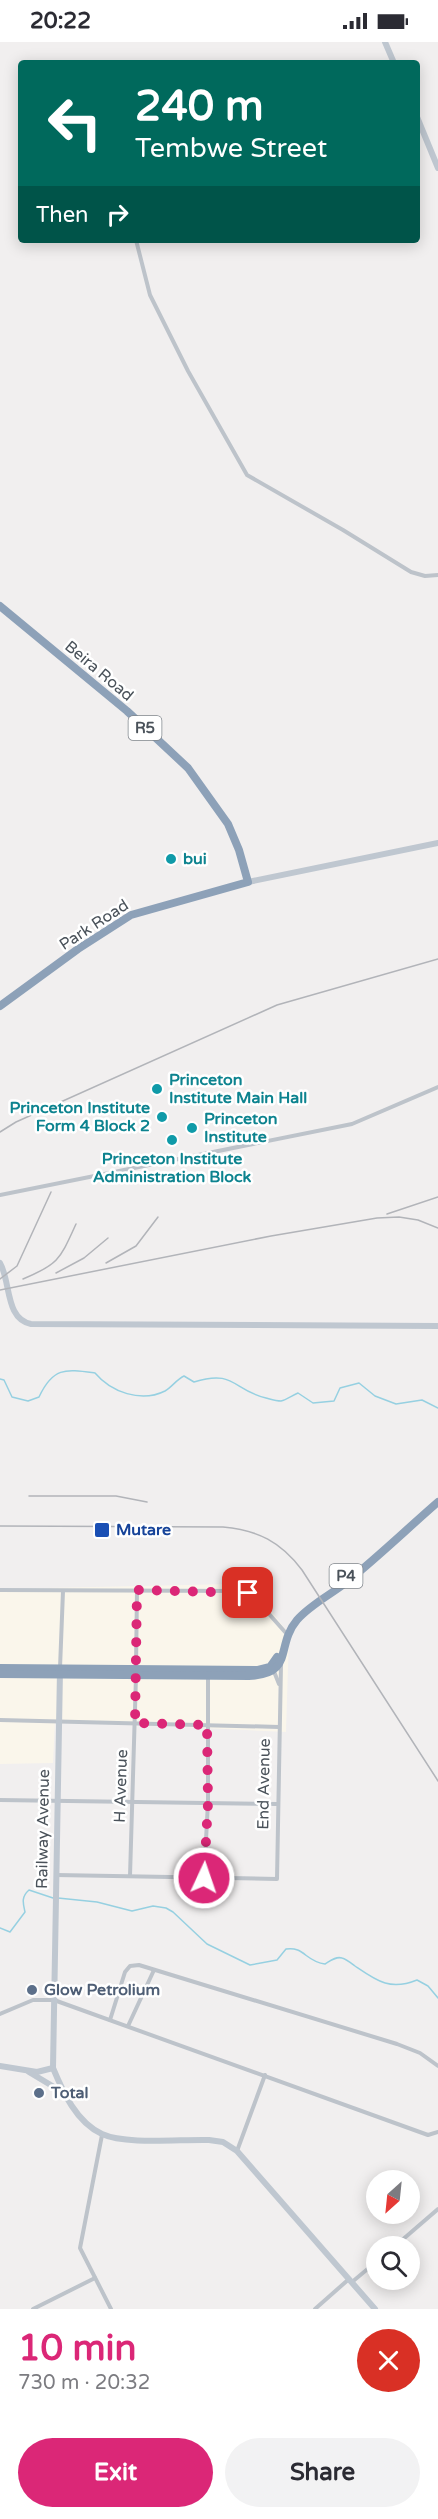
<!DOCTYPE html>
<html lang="en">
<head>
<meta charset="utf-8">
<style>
	:root { --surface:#fff; --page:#f2f2f3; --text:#2b2b33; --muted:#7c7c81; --accent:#db2777 }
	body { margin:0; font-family:"Varela Round",sans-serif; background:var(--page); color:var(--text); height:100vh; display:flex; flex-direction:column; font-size:22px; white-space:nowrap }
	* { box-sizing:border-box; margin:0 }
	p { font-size:20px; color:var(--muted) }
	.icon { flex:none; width:33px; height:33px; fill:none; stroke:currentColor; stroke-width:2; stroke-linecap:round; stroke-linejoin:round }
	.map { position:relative; height:2267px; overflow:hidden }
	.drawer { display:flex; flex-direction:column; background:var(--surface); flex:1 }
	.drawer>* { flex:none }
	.guide { position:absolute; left:18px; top:18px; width:402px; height:183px; border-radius:6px; box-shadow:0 3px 15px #0003; background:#00695c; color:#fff; overflow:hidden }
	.needle { width:39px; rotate:207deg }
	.tools { position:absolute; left:366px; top:2128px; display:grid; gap:12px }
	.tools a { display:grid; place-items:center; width:54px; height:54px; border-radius:50%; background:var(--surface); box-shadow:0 3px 15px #0003; font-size:30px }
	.pin { position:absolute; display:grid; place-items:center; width:51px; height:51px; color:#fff; margin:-26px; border-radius:12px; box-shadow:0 3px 9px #0006 }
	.me { position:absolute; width:66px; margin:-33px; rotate:3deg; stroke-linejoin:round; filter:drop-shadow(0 0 4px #0008) }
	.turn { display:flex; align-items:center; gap:21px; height:126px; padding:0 18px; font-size:27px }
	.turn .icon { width:78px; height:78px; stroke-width:2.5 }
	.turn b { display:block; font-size:42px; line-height:51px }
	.then { display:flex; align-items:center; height:57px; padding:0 18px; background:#0003; gap:12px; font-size:22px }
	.round { display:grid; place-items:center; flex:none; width:63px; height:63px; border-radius:32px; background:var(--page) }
	.headline { display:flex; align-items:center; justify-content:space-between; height:102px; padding:0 18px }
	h1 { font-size:36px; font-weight:700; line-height:45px; color:var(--accent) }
	.action { display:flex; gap:12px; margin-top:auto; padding:12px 18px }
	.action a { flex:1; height:69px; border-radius:36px; background:var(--accent); color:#fff; font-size:24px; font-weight:700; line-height:69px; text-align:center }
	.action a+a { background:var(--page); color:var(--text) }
	.status { display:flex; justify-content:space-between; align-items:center; height:42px; padding:0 30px; background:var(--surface); direction:ltr }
	.status svg { height:16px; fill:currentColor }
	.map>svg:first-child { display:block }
	.commercial { fill:#faf6eb }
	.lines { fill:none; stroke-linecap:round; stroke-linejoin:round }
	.stream { stroke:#96d0e1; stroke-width:1.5 }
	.street { stroke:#bdc3ca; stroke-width:4 }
	.secondary { stroke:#bfc7d0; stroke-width:6 }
	.highway { stroke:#8da1b8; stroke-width:8 }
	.rail { stroke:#b2b4b9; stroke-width:1.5 }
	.route { stroke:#db2777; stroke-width:10; stroke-dasharray:0 18 }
	.culture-dot { fill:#0f9aa8; stroke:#fff; stroke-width:2 }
	.transit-dot { fill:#1a4fb4; stroke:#fff; stroke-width:2 }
	.service-dot { fill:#5c6f8a; stroke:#fff; stroke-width:2 }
	.labels { text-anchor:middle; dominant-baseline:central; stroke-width:5; stroke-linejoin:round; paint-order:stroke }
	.shield { fill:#fff; stroke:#80868c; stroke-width:1.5 }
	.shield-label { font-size:15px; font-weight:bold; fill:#4a525a }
	.street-label { font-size:16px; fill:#4a525a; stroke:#fff }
	.culture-label { font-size:16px; font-weight:bold; fill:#0d838f; stroke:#fff; text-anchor:start }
	.transit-label { font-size:16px; font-weight:bold; fill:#164399; stroke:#fff; text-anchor:start }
	.service-label { font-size:16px; font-weight:bold; fill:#4e5e75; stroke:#fff; text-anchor:start }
</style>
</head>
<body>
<div class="status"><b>20:22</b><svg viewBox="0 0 49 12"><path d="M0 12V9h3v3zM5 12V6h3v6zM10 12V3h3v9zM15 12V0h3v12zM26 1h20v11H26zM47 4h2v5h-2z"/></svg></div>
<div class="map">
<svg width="438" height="2267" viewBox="0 0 438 2267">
	<rect width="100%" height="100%" fill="#f1efef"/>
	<polygon class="commercial" points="233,1542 252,1544 289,1592 286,1690 55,1679 53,1721 0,1722 0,1547"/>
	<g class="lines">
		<g class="stream">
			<path d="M 0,1337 L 4,1338 L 12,1355 L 28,1359 L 39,1355 C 53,1325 65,1327 95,1331 C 111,1350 141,1361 165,1349 C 172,1345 176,1338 184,1334 L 194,1340 C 235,1327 232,1348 266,1356 C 270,1357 276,1359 281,1359 C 286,1358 293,1353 298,1351 L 313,1361 L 334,1359 L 340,1346 L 359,1341 L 375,1354 L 396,1362 L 422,1358 L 438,1366"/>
			<path d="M 58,1856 L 97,1860 L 132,1869 L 153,1864 L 166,1866 L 173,1870 L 207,1902 L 250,1923 L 277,1918 L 286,1907 C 304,1904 306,1920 325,1922 C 330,1919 336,1914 342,1916 C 346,1917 351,1921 355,1924 C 377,1939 390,1949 417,1938 L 428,1944 L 438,1956"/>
			<path d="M 0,1886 L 10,1890 L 25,1870 C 23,1861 21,1855 29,1848 L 53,1856"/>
		</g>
		<g class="street">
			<polyline points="136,198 150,253 188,329 247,433 343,488 411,530 425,534 438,533"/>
			<polyline points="0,1153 352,1082 438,1045"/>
			<polyline points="0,1548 240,1549 255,1556 285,1590"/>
			<polyline points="60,1626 63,1549"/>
			<polyline points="136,1626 137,1548"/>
			<polyline points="273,1627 279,1642"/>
			<polyline points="0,1678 279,1685"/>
			<polyline points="0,1758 277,1762"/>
			<polyline points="56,1833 277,1837 281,1622"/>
			<polyline points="130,1834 136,1634"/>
			<polyline points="204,1836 208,1760 208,1633"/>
			<polyline points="0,1972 33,1958 54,1958 428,2093 438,2090"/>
			<polyline points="110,1978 125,1930 130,1924 139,1923 397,2002 420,2011 438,2024"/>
			<polyline points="128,1984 154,1928"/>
			<polyline points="102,2093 80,2206 111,2267"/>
			<polyline points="237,2109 265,2033"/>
			<polyline points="394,2205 438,2167"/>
			<polyline points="352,2240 376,2220"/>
			<polyline points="33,2267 95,2236"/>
			<polyline points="315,2267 349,2237"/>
		</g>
		<g class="secondary">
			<polyline points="385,0 394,21"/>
			<polyline points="417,75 438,126"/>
			<polyline points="248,840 438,801"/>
			<path d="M 0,1221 C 11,1240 5,1277 31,1282 L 438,1284"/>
			<path d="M 60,1628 L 53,2026 C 63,2050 76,2080 102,2092 C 126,2103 181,2097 209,2098 L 223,2100 L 237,2109 L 375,2267"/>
			<polyline points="0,2024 37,2030 53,2026"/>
			<polyline points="29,2030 64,2051"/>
		</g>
		<g class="highway">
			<polyline points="0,564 127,669 188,726 228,782 239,808 248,840 131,873 78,907 0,964"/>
			<polyline points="0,1626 258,1628 270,1625 277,1615"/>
			<path d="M 0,1632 L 249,1634 C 295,1632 275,1604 297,1578 C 311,1562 332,1552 348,1539 C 379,1514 408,1486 438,1460"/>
		</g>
		<g class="rail">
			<polyline points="0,1090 16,1080 277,963 438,917"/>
			<polyline points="387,1172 438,1155"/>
			<polyline points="106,1221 136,1204 158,1175"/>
			<polyline points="56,1231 84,1216 108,1196"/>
			<polyline points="0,1237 17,1224 51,1150"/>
			<path d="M 23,1237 C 59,1222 60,1217 76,1182"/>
			<polyline points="0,1248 271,1194 377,1176 399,1175 418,1178 438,1186"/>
			<polyline points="29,1454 116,1454 147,1460"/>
			<path d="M 0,1484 L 223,1485 C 258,1488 281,1500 302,1528 L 438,1739"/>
		</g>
	</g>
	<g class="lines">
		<polyline class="route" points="204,1836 208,1761 207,1683 135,1681 137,1548 248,1551"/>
	</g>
	<g class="culture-dot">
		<circle cx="171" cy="817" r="6"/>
		<circle cx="157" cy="1047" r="6"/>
		<circle cx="162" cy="1075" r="6"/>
		<circle cx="192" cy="1086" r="6"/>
		<circle cx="172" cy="1098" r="6"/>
	</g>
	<rect class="transit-dot" x="94" y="1480" width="16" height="16" rx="3"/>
	<g class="service-dot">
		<circle cx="32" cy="1948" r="6"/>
		<circle cx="39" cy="2051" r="6"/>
	</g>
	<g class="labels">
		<g class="shield">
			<rect x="128.5" y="674" width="33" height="24" rx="4.5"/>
			<rect x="329.5" y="1522" width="33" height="24" rx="4.5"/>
		</g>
		<g class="shield-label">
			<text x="145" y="686">R5</text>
			<text x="346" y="1534">P4</text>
		</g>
		<g class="street-label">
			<text transform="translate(99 629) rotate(40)">Beira Road</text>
			<text transform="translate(94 883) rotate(-33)">Park Road</text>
			<text transform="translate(264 1742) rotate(-89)">End Avenue</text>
			<text transform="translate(121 1744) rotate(-88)">H Avenue</text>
			<text transform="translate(43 1787) rotate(-89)">Railway Avenue</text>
		</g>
		<g class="culture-label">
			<text x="183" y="817">bui</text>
			<text x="169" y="1038">Princeton<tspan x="169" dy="18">Institute Main Hall</tspan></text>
			<text x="150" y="1066" text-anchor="end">Princeton Institute<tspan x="150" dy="18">Form 4 Block 2</tspan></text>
			<text x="204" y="1077">Princeton<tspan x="204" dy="18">Institute</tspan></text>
			<text x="172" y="1117" text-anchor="middle">Princeton Institute<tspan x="172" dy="18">Administration Block</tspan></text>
		</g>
		<g class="transit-label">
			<text x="116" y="1488">Mutare</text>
		</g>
		<g class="service-label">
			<text x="44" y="1948">Glow Petrolium</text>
			<text x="51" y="2051">Total</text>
		</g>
	</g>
</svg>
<div class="tools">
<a><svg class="needle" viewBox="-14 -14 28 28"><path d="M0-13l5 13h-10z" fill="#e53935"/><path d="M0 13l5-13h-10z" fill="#7c7c81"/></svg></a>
<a><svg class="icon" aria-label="search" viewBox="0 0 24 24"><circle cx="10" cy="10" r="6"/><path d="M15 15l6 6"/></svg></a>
</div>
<div class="pin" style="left:248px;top:1551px;background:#d93025"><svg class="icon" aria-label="arrive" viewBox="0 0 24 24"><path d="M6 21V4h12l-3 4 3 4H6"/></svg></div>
<svg class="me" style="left:204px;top:1836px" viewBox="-20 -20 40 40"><circle r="17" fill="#db2777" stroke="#fff" stroke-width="3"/><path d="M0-11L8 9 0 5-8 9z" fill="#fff"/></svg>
<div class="guide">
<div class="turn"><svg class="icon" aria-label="left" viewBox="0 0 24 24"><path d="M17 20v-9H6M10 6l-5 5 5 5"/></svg><div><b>240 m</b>Tembwe Street</div></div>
<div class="then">Then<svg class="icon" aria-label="right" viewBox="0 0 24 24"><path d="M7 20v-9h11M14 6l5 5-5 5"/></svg></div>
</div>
</div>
<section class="drawer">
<div class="headline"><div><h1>10 min</h1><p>730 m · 20:32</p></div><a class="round" style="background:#d93025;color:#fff"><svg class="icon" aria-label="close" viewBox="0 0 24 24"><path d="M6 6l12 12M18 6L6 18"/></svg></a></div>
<div class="action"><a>Exit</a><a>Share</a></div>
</section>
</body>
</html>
